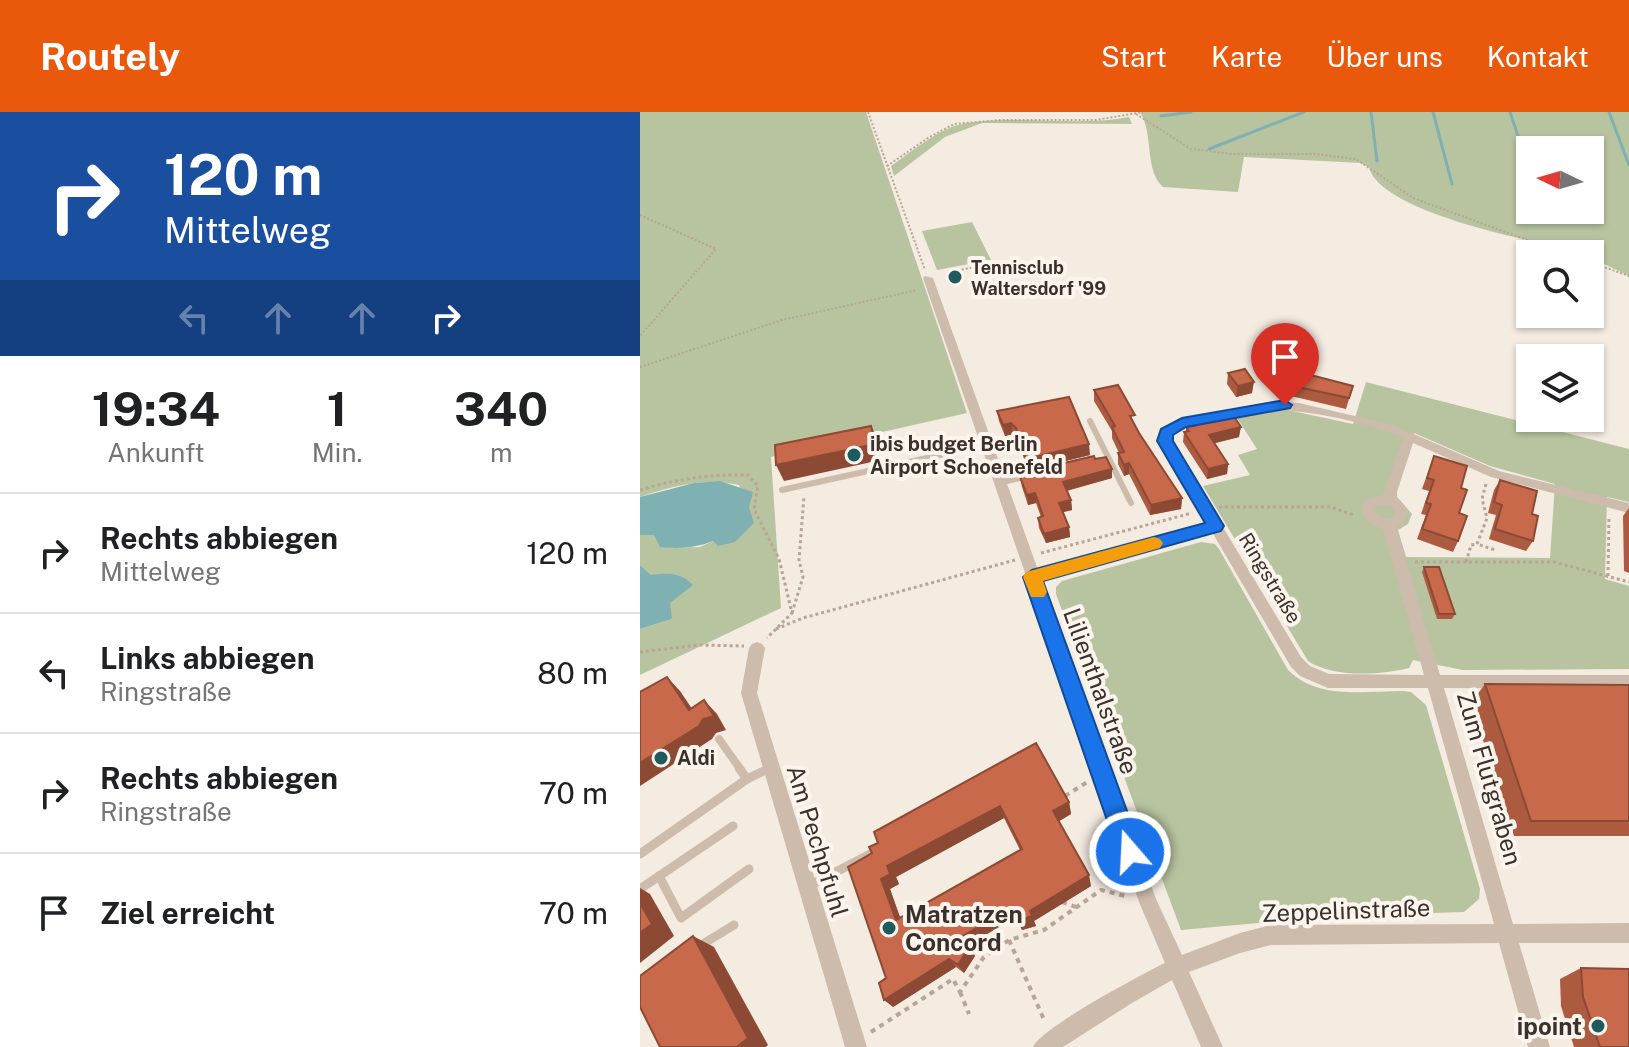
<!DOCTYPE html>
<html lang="de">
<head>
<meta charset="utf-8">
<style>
	:root { --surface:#fff; --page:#f6f6f6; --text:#202124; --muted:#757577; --line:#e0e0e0; --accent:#ea580c }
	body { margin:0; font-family:"Public Sans",sans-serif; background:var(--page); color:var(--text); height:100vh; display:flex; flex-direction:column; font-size:30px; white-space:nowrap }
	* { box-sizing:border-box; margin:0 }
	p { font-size:26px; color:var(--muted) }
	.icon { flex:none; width:44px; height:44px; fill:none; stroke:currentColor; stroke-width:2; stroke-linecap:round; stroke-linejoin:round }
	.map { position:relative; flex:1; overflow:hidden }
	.side { display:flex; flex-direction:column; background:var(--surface); width:640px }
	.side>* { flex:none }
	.hud { background:#1a4fa0; color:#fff; overflow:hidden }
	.needle { width:52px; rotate:275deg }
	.tools { position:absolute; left:876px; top:24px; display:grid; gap:16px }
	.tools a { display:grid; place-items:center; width:88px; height:88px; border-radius:0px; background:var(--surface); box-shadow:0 2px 6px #0004; font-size:40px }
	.pin { position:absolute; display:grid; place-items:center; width:68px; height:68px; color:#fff; margin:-82px -34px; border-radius:50% 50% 50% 0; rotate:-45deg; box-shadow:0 0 8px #0007 }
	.pin .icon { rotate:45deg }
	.me { position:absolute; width:88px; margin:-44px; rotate:341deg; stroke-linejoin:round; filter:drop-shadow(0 0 6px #0008) }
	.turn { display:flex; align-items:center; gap:28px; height:168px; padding:0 32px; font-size:36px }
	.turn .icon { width:104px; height:104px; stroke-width:2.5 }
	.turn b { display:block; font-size:56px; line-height:68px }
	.lanes { display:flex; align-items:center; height:76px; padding:0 32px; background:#0003; justify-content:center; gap:40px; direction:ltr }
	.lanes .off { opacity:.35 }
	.eta { display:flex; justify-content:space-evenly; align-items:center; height:136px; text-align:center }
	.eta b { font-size:48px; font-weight:700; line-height:56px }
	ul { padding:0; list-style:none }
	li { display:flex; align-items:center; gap:24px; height:120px; padding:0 32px; border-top:2px solid var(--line) }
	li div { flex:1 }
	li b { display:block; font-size:30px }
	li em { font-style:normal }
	header { display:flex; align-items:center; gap:48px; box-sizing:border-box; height:112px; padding:0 40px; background:var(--accent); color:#fff }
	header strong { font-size:38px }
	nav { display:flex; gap:44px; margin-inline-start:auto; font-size:28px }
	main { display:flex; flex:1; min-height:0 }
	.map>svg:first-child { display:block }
	.green { fill:#b8c4a0; fill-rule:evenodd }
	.water { fill:#7fb0b2 }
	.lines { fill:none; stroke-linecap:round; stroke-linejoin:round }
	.stream { stroke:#7fb0b2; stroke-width:3 }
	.path-far2 { stroke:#b9a596; stroke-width:2; stroke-dasharray:2 2; stroke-linecap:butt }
	.path-far1 { stroke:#b9a596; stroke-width:3; stroke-dasharray:3 3; stroke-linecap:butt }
	.path { stroke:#b9a596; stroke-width:4; stroke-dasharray:5 5; stroke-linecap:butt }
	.lane-far2 { stroke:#cdbbac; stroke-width:6 }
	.lane-far1 { stroke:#cdbbac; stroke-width:8 }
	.lane { stroke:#cdbbac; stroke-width:9 }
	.street { fill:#cdbbac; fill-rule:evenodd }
	.wall { fill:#ac5a40; fill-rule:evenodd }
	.shaded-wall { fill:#8c4a34 }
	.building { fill:#c8694b; stroke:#8c4a34; stroke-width:2; fill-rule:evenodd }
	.route { fill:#1a73e8; stroke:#114b97; stroke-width:2 }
	.slow { fill:#f59e0b }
	.poi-dot { fill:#1f5a5e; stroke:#fbf5ee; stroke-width:3 }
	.labels { text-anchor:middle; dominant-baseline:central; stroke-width:8; stroke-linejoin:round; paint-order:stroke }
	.far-poi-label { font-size:18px; font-weight:bold; fill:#3b302b; stroke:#fbf5ee; text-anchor:start }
	.poi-label { font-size:20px; font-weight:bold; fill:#3b302b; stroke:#fbf5ee; text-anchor:start }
	.street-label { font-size:20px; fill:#3b302b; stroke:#fbf5ee }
	.near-street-label { font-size:24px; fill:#3b302b; stroke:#fbf5ee }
	.near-poi-label { font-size:24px; font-weight:bold; fill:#3b302b; stroke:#fbf5ee; text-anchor:start }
</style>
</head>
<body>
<header>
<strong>Routely</strong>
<nav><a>Start</a><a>Karte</a><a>Über uns</a><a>Kontakt</a></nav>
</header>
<main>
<section class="side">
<div class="hud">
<div class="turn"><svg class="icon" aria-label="right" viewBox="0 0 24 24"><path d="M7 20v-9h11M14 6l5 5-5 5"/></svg><div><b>120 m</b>Mittelweg</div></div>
<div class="lanes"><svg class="icon off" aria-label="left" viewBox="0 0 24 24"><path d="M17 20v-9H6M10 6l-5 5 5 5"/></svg><svg class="icon off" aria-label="ahead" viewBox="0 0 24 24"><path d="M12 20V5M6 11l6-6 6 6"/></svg><svg class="icon off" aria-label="ahead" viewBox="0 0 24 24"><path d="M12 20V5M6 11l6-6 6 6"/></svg><svg class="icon" aria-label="right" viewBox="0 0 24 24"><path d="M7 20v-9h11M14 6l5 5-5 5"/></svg></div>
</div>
<div class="eta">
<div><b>19:34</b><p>Ankunft</p></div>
<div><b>1</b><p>Min.</p></div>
<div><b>340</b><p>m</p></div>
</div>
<ul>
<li><svg class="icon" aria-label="right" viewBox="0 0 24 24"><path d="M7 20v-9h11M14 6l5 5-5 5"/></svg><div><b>Rechts abbiegen</b><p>Mittelweg</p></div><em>120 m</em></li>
<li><svg class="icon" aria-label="left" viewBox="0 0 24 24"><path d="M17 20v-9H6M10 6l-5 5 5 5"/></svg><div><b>Links abbiegen</b><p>Ringstraße</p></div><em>80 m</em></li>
<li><svg class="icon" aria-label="right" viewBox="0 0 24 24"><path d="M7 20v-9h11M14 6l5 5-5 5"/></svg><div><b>Rechts abbiegen</b><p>Ringstraße</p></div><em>70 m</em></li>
<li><svg class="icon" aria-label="arrive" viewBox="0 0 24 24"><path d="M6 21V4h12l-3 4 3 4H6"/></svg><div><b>Ziel erreicht</b></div><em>70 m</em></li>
</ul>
</section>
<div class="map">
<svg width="989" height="935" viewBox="0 0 989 935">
	<rect width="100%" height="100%" fill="#f4ebe1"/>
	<g class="green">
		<path d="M 0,0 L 226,0 L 327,301 L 131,345 L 141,496 L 0,563 L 0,517 L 32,507 L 11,463 L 0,453 L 0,423 L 14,423 L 28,436 L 60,435 L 114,411 L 99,373 C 65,365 32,374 0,385 Z"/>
		<path d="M 500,0 L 989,0 L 989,164 L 950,145 L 950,142 C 940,142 930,137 920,135 C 880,127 739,98 729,55 L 721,51 L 604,45 L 598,80 L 523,75 C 504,58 514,22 500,0 ZM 890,38 L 950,38 L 950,98 L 890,98 Z"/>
		<path d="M 489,5 L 492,12 L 342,11 L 305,25 L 254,64 L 251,54 C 271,40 291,23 314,14 C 366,0 435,16 489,5 Z"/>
		<polygon points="332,110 351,148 297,158 282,119"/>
		<path d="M 726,270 L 989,337 L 989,390 L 967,385 L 965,467 L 989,474 L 989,557 L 823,558 L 773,548 L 769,556 C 740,563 693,566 668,549 L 563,374 L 610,363 L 598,343 L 617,337 L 597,306 L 643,297 L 713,312 ZM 774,321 L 850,354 L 915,372 L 910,446 L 766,445 L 758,418 L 768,412 L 772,402 L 757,385 L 757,373 Z"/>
		<path d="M 561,430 L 575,432 L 579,437 L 648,558 C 678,588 724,579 763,579 L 771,580 L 786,593 L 840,777 L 839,787 L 824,800 L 697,804 L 541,818 L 416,482 L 416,475 L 422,469 Z"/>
	</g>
	<g class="water">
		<path d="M 80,369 L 113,380 L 109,395 L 114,411 L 95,430 L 78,434 L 73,429 C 56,436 39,437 20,435 L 14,423 L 0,423 L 0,385 L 54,371 Z"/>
		<path d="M 0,453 L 11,463 C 28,461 40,460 53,473 L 30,491 L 32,507 L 0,517 Z"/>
	</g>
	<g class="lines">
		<g class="stream">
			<polyline points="731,0 737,49"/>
			<polyline points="793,0 812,72"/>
			<polyline points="870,0 890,60"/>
			<polyline points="969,0 989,53"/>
			<polyline points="521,4 551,0"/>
			<polyline points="569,37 664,0"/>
			<polyline points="902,98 904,101"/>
		</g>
		<g class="path-far2">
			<polyline points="228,0 285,158"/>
			<polyline points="496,2 551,37 591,42 675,42 716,47 773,86 925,142"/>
			<polyline points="247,54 288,26 314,12 361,8 456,8 503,0"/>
			<polyline points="0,103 76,137 0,224"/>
			<polyline points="950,150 989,164"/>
			<polyline points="339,151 346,166"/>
			<polyline points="314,159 341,154"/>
			<polyline points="0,255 142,208 277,178"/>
		</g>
		<g class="path-far1">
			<polyline points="846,372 842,387 847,406 837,432 855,438"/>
			<path d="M 0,378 C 36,367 71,362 108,363 L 118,374 L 114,397 L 139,447 L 152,501 L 127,526"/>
			<polyline points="579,395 690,395 714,403"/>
			<polyline points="401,441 552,401"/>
			<polyline points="775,450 914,450 989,470"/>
			<polyline points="826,450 831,433 837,432"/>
			<polyline points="968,464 969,404"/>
			<polyline points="152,501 163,465 159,448 164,384"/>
			<polyline points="136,517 163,506 375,448"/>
			<polyline points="0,540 59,533 104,534"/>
		</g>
		<g class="path">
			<polyline points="425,684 449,669"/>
			<polyline points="422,790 436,795"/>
			<polyline points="369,828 405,910"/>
			<polyline points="320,880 329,902"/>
			<polyline points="231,920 313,867 320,880 344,845 369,828 404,818 461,778 489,785"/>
		</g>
		<g class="lane-far2">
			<polyline points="450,309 491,391"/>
			<polyline points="359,371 388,364"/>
			<polyline points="142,378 346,333"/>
		</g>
		<g class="lane-far1">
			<polyline points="79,627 101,658"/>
			<polyline points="126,658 130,656"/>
		</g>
		<g class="lane">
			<polyline points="99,656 107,667"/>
			<polyline points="0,742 107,667 130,656"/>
			<polyline points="19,764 41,806 109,757"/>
			<polyline points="167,775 236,739"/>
			<polyline points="0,777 93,714"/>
			<polyline points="58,835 94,813"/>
		</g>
		<g class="street">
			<path d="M 285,164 L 293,166 L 398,458 L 567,411 L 519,329 L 520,321 L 542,307 L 633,289 L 659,291 L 753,313 L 859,359 L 989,391 L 989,401 L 851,365 L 773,331 L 755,386 L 760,388 L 768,399 L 763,413 L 756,415 L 800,563 L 989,563 L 989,577 L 804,576 L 873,812 L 989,811 L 989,831 L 879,831 L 910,935 L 888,935 L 859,831 L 631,833 L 600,841 L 549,860 L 583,935 L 561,935 L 532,868 L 492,891 L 423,935 L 393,935 C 401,916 502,862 525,851 L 499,790 L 283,166 ZM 633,297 C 676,300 723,309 763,326 L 743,383 L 724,389 C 719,405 728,412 743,417 L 784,563 L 689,562 L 670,554 L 661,545 L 531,329 L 532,323 L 546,314 ZM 743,393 L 751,394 L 755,400 L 753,406 L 745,407 L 736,402 L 735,395 ZM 572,420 L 651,555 L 660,564 L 688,576 L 788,576 L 854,812 L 631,813 L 600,821 L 542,843 L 516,787 L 401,468 Z"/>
			<polygon points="117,530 122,532 125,536 117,581 227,935 205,935 101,581 109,536 112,532"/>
		</g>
	</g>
	<g class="wall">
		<polygon points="588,261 612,281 596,285 587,272"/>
		<polygon points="653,274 713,274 706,297 651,284"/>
		<polygon points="454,278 495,313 499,321 542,386 541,397 510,403 489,362 484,364 478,352 478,341 479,341 472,326 472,319 454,289"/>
		<polygon points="357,299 450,343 388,358 377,327 373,322 365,324 359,309"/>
		<polygon points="552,312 599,325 574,331 588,352 587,362 567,367 543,330 544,320 546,320 546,315 552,314"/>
		<polygon points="794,344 821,376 818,429 813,440 777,427 786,403 781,402 789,379 782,377"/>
		<polygon points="455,347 472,357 472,366 427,379 431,388 432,398 422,400 429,415 430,425 406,431 399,416 398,406 401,405 396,391 388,393 382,375 380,365"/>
		<polygon points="860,368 892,402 893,429 886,439 849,427 856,403 848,401 854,378"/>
		<polygon points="989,396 989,461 984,459 983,404"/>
		<polygon points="784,455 815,502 812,507 797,507 782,460"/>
		<polygon points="845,572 989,573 989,724 874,724 831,591"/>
		<path d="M 396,631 L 429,690 L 431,702 L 419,709 L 451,774 L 394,809 L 396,814 L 382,818 L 376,805 L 327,834 L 329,835 L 335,844 L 324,861 L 316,855 L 253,895 L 246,866 L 232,741 ZM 364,706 L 380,738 L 260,805 L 250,777 L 259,772 L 256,765 Z"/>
		<polygon points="941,856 989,935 934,935 921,894 920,867"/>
	</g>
	<g class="shaded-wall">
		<polygon points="614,270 612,281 596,285 598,274"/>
		<polygon points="371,311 373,322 365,324 363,313"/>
		<polygon points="231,314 241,348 144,369 136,353"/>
		<polygon points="601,315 599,325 568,333 569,323"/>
		<polygon points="449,332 450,343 388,358 386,347"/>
		<polygon points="489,351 489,362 484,364 484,353"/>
		<polygon points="588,352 587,362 567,367 568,357"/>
		<polygon points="472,357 472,366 424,379 423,370"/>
		<polygon points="395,381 396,391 388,393 387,383"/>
		<polygon points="542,386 541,397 510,403 511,393"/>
		<polygon points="431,388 432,398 420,401 419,391"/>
		<polygon points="429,415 430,425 406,431 404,422"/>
		<polygon points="27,565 40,579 61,610 64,588 77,602 86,618 76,621 72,627 0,674 0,651 49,598"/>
		<polygon points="429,690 431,702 416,711 413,699"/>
		<polygon points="360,694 364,706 256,765 259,772 250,777 264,817 256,808 241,767 247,754"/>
		<polygon points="449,763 451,774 394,809 396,814 382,818 378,809 390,799"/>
		<polygon points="0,776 10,782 34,824 0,851"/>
		<polygon points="371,796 376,805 322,836 316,828"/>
		<polygon points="53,824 74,835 128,933 126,935 97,935"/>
		<polygon points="329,835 335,844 324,861 318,853"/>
		<polygon points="309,847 316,855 253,895 244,888"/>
	</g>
	<g class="building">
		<polygon points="605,257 614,270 598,274 588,261"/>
		<polygon points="659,260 713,274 709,286 653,274"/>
		<polygon points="478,273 495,303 490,304 499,321 542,386 511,393 489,351 484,353 478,341 484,340 472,315 475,314 454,278"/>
		<polygon points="429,285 449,332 386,347 376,316 371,311 363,313 357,299"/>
		<polygon points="593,303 601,315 569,323 588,352 568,357 544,320 549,319 546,315 554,314 552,312"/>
		<polygon points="231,314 236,332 136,353 135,333"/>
		<polygon points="454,344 455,347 466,345 472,357 423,370 431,388 419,391 429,415 404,422 398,406 403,404 395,381 387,383 380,365 391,362 390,359"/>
		<polygon points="794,344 827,354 821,376 827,378 819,401 827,404 818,429 782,417 791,392 786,391 794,368 787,366"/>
		<polygon points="860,368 897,379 892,402 898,404 893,429 855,417 862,393 854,390"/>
		<polygon points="784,455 799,455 815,502 799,502"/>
		<polygon points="27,565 49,598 64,588 74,604 63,607 59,614 0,651 0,580"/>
		<polygon points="845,572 989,573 989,709 891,709"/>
		<path d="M 396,631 L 429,690 L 413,699 L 449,763 L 390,799 L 392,804 L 378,809 L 371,796 L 316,828 L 329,835 L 318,853 L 309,847 L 244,888 L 239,871 L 246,866 L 208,755 L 232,741 L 229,735 L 238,731 L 234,720 ZM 360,694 L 382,737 L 256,808 L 241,767 L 250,762 L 247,754 Z"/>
		<polygon points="0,791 12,812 0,821"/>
		<polygon points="53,824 108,926 97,935 20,935 0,895 0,864"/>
		<polygon points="941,856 989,857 989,935 960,935 943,885"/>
	</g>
	<polygon class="route" points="645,288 652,293 650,296 546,315 533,323 533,329 584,414 581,419 403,469 502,740 499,748 490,752 482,748 478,740 383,465 392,458 565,411 517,329 521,317 542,306"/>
	<polygon class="slow" points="514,425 520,427 523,431 520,436 403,469 407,480 404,485 391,485 383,465 386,460"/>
	<g class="poi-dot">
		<circle cx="315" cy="165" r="8"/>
		<circle cx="214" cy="343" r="8"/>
		<circle cx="21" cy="646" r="8"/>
		<circle cx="249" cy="816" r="8"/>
		<circle cx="958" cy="914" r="8"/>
	</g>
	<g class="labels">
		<g class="far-poi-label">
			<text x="331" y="155">Tennisclub<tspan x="331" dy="21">Waltersdorf '99</tspan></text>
		</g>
		<g class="poi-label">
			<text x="230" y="332">ibis budget Berlin<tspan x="230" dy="23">Airport Schoenefeld</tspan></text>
			<text x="37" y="646">Aldi</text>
		</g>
		<g class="street-label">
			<text transform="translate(630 466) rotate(59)">Ringstraße</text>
		</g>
		<g class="near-street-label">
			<text transform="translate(461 579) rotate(70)">Lilienthalstraße</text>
			<text transform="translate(850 666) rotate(74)">Zum Flutgraben</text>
			<text transform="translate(178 729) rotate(73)">Am Pechpfuhl</text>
			<text transform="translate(706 798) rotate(-2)">Zeppelinstraße</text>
		</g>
		<g class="near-poi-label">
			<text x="265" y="802">Matratzen<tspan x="265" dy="28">Concord</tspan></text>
			<text x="942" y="914" text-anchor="end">ipoint</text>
		</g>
	</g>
</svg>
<div class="tools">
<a><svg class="needle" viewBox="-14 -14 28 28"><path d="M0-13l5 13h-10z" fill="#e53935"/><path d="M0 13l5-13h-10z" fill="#757577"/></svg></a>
<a><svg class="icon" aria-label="search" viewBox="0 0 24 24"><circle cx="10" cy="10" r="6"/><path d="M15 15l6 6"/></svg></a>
<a><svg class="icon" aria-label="layers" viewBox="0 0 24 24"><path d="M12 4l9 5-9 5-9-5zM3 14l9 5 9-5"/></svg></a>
</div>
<div class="pin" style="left:645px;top:293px;background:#d93025"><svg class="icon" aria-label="arrive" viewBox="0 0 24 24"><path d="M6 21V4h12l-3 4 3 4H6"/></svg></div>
<svg class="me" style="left:490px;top:740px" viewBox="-20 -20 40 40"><circle r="17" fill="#1a73e8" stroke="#fff" stroke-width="3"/><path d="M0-11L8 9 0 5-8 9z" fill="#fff"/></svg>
</div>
</main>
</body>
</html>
